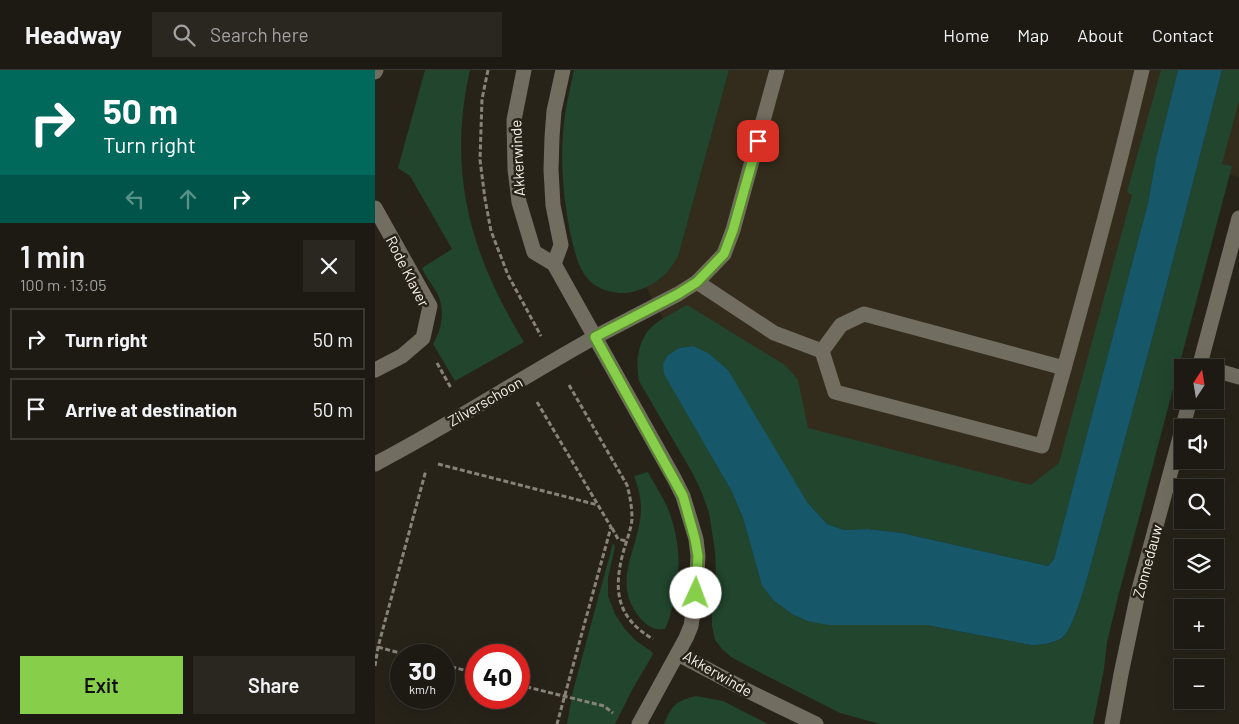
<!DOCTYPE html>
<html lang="en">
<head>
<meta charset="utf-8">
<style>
	:root { --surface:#1d1a13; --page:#2a2721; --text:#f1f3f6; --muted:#a0a1a0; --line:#3b3833; --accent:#87cf4a }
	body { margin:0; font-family:Barlow,sans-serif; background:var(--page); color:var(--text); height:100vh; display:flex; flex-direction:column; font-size:19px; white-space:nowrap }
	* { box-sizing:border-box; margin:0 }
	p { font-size:16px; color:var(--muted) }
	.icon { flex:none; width:28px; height:28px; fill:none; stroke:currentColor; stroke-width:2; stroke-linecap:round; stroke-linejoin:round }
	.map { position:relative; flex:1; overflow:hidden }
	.details { display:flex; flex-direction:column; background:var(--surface); width:375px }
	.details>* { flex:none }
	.top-card { background:#00695c; color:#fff; overflow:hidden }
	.needle { width:32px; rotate:12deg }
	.fabs { position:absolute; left:799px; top:289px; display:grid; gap:10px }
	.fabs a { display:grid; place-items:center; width:50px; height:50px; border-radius:0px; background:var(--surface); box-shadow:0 5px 20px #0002,0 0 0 1px var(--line); font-size:25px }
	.speed { position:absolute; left:15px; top:574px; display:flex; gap:10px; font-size:25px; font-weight:700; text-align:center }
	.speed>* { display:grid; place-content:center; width:65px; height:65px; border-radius:50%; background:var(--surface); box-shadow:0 5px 20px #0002,0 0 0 1px var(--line); line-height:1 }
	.speed small { font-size:12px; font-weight:400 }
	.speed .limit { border:8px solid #d22; background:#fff; color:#111 }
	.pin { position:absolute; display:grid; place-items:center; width:42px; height:42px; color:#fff; margin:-21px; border-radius:10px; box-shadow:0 2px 8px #0006 }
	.me { position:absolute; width:55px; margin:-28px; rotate:2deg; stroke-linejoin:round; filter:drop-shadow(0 0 4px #0008) }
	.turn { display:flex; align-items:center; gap:18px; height:105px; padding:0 20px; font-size:22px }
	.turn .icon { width:65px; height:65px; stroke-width:2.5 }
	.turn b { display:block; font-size:35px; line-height:42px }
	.lanes { display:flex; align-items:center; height:48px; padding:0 20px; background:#0003; justify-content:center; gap:25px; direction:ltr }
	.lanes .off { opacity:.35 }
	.round { display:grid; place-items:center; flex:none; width:52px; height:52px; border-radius:0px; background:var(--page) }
	.headline { display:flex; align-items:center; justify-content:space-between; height:85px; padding:0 20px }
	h1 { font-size:30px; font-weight:600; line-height:38px }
	.action { display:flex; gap:10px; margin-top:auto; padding:10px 20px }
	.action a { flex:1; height:58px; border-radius:0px; background:var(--accent); color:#111; font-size:20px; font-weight:600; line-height:58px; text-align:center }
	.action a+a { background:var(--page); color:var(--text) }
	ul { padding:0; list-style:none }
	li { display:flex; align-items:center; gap:15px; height:62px; margin:0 10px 8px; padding:0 10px; border:2px solid var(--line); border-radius:0px }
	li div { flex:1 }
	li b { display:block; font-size:19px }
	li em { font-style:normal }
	header { display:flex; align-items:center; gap:30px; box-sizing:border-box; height:70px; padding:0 25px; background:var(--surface); border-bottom:1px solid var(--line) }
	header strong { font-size:24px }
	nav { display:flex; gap:28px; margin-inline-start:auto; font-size:18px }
	.search { width:350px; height:45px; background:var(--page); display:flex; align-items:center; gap:12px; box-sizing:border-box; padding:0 18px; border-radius:0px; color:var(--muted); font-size:19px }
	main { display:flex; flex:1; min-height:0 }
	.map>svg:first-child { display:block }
	.built { fill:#332c1c }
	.green { fill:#21452d }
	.water { fill:#17576a }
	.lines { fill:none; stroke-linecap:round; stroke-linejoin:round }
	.path { stroke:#87837b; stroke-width:3; stroke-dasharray:5 2.5; stroke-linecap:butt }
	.lane { stroke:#726d61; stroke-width:15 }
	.street { stroke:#726d61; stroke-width:15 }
	.secondary { stroke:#726d61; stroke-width:15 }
	.route-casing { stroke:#588730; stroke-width:12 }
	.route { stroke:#87cf4a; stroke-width:9 }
	.labels { text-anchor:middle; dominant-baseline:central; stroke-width:5; stroke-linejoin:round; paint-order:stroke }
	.street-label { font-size:15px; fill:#f5f2eb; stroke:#272319 }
</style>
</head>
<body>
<header>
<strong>Headway</strong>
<div class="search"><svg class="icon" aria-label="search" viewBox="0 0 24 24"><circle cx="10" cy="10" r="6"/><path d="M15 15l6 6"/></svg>Search here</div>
<nav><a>Home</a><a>Map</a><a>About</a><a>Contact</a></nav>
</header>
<main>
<section class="details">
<div class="top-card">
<div class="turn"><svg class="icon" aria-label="right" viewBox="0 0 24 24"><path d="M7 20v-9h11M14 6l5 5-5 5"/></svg><div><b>50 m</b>Turn right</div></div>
<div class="lanes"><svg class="icon off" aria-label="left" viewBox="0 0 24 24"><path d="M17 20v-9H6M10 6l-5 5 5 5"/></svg><svg class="icon off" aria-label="ahead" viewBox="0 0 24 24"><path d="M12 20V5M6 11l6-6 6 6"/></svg><svg class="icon" aria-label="right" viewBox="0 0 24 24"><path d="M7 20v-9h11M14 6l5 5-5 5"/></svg></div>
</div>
<div class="headline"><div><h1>1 min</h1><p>100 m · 13:05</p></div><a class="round"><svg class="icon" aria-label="close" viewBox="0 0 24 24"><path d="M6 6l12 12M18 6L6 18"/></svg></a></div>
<ul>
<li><svg class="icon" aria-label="right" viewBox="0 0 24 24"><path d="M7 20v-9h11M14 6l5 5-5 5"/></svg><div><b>Turn right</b></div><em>50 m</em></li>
<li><svg class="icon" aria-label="arrive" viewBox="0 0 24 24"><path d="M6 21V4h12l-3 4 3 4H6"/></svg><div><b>Arrive at destination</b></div><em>50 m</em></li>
</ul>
<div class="action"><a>Exit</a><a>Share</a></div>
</section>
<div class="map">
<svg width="864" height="654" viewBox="0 0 864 654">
	<rect width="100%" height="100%" fill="#272319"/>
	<g class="built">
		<polygon points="354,0 803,0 781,88 773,133 679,489 527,463 493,459 469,460 333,283 318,276 304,278 271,217 287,208 303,187"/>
		<polygon points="847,0 864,0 864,107 822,96"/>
	</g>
	<g class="green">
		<path d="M 50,0 L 95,0 C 72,102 95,184 149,272 L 80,311 L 58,274 C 67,259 70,241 63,225 C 58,215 50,207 47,198 L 77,179 L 35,106 L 23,98 Z"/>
		<path d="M 199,0 L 354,0 L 303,187 C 298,194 293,203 286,208 C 275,217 258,224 244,223 C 235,222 223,219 216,212 C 204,201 201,186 197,171 C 188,130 184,87 190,45 C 192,30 196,15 199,0 Z"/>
		<path d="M 786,0 L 803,0 L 781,88 L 773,133 L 679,489 L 673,496 L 527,463 L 493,459 L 469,460 L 452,454 L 432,432 L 318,276 L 304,278 L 293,285 L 290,304 L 357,422 L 368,448 L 387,516 L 398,530 L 417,544 L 432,551 L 551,555 L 656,575 C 667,575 678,574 687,568 C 697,561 708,522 712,509 L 790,221 L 847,0 L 864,0 L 864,31 L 847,94 L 857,96 L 743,527 L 732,572 L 729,599 L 718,654 L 505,654 L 465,643 L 388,604 L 356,587 L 347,579 L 340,570 L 337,556 L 337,543 L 341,505 L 340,481 L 334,443 L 327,423 L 318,404 L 264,311 C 260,290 263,267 281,253 C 291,246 302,241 312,235 L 410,295 L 423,310 L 433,358 L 656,415 L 684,393 L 757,125 L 752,122 Z"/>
		<path d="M 273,402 C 279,414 288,426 293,439 C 305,469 307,502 298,533 C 296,542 294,551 290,559 C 281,561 272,556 266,549 C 234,513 265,479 266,439 C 266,427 263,417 259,406 Z"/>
		<polygon points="238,473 240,477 233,508 233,526 240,544 249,558 261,571 276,581 278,584 277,586 257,620 240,654 192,654 198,621"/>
		<path d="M 321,626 L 348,631 L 393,654 L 289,654 C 297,635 301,631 321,626 Z"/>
	</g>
	<path class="water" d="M 803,0 L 847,0 L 790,221 L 712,509 C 708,522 697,561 687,568 C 677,574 667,575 656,575 L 551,555 L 454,555 L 432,551 L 417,544 L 398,530 L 387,516 L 368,448 L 357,422 L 289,304 L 288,294 L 293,285 L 304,278 L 318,276 L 333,283 L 353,300 L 432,432 L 452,454 L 469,460 L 493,459 L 527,463 L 673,496 L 679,489 L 773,133 L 781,88 Z"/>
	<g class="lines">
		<g class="path">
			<polyline points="113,0 107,29 105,90 110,129 116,161 133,205 166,266"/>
			<polyline points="62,293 76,318"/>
			<path d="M 194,315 L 252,415 C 255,426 257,437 257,449 C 256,460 251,472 248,483 C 238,521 242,548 278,569"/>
			<polyline points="162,332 236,457 182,654"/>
			<polyline points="63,394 223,435"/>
			<polyline points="237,458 243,469 251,471"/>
			<polyline points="3,577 32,585"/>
			<polyline points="69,595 101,603"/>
			<polyline points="0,596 3,577 51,400"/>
			<polyline points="144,615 229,636 238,643"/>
		</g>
		<g class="lane">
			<path d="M 322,212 L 399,263 L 447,281 L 460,322 L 667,376 C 703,251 737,126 767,0"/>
			<polyline points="220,267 303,224 322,212 349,184 358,160 402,0"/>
			<polyline points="447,281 466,255 489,244 689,298"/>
		</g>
		<g class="street">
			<polyline points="0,2 1,0"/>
			<polyline points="0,138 55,236 48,268 27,286 0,300"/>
			<polyline points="824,298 864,148"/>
			<polyline points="840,300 864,307"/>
			<path d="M 0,394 C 75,355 146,308 220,267"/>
			<polyline points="303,584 373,621 441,654"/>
			<polyline points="737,654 746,604 763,523 815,330"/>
		</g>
		<g class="secondary">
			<polyline points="149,0 139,50 140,99 144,132 159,182 179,194 300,410 308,426 321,469 323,486 321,523 316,556 311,568 264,654"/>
			<polyline points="179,194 186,175 178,135 176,100 177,67 179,41 188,0"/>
		</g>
	</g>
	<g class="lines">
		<defs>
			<polyline id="route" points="321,523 323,486 320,469 308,426 220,267 303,224 322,212 349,184 358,160 383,71"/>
		</defs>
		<use href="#route" class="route-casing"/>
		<use href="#route" class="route"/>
	</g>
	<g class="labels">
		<g class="street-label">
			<text transform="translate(142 88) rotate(-93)">Akkerwinde</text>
			<text transform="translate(33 201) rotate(63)">Rode Klaver</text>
			<text transform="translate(110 331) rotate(-30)">Zilverschoon</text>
			<text transform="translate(772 491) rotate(-75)">Zonnedauw</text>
			<text transform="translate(343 603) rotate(30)">Akkerwinde</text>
		</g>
	</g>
</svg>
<div class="fabs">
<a><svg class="needle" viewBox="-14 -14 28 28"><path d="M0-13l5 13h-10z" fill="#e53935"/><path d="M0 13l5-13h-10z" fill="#a0a1a0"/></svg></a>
<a><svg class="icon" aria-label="sound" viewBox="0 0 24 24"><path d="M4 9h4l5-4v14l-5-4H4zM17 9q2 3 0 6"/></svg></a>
<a><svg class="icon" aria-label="search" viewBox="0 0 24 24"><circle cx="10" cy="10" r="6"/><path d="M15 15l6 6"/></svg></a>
<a><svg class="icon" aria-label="layers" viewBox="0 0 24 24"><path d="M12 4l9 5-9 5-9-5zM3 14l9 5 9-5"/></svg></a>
<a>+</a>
<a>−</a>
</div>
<div class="speed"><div>30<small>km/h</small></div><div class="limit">40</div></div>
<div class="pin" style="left:383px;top:71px;background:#d93025"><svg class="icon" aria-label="arrive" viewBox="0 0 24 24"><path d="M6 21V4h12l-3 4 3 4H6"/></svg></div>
<svg class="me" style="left:321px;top:523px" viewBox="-20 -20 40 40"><circle r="19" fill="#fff"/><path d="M0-13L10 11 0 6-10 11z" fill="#87cf4a"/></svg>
</div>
</main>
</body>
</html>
